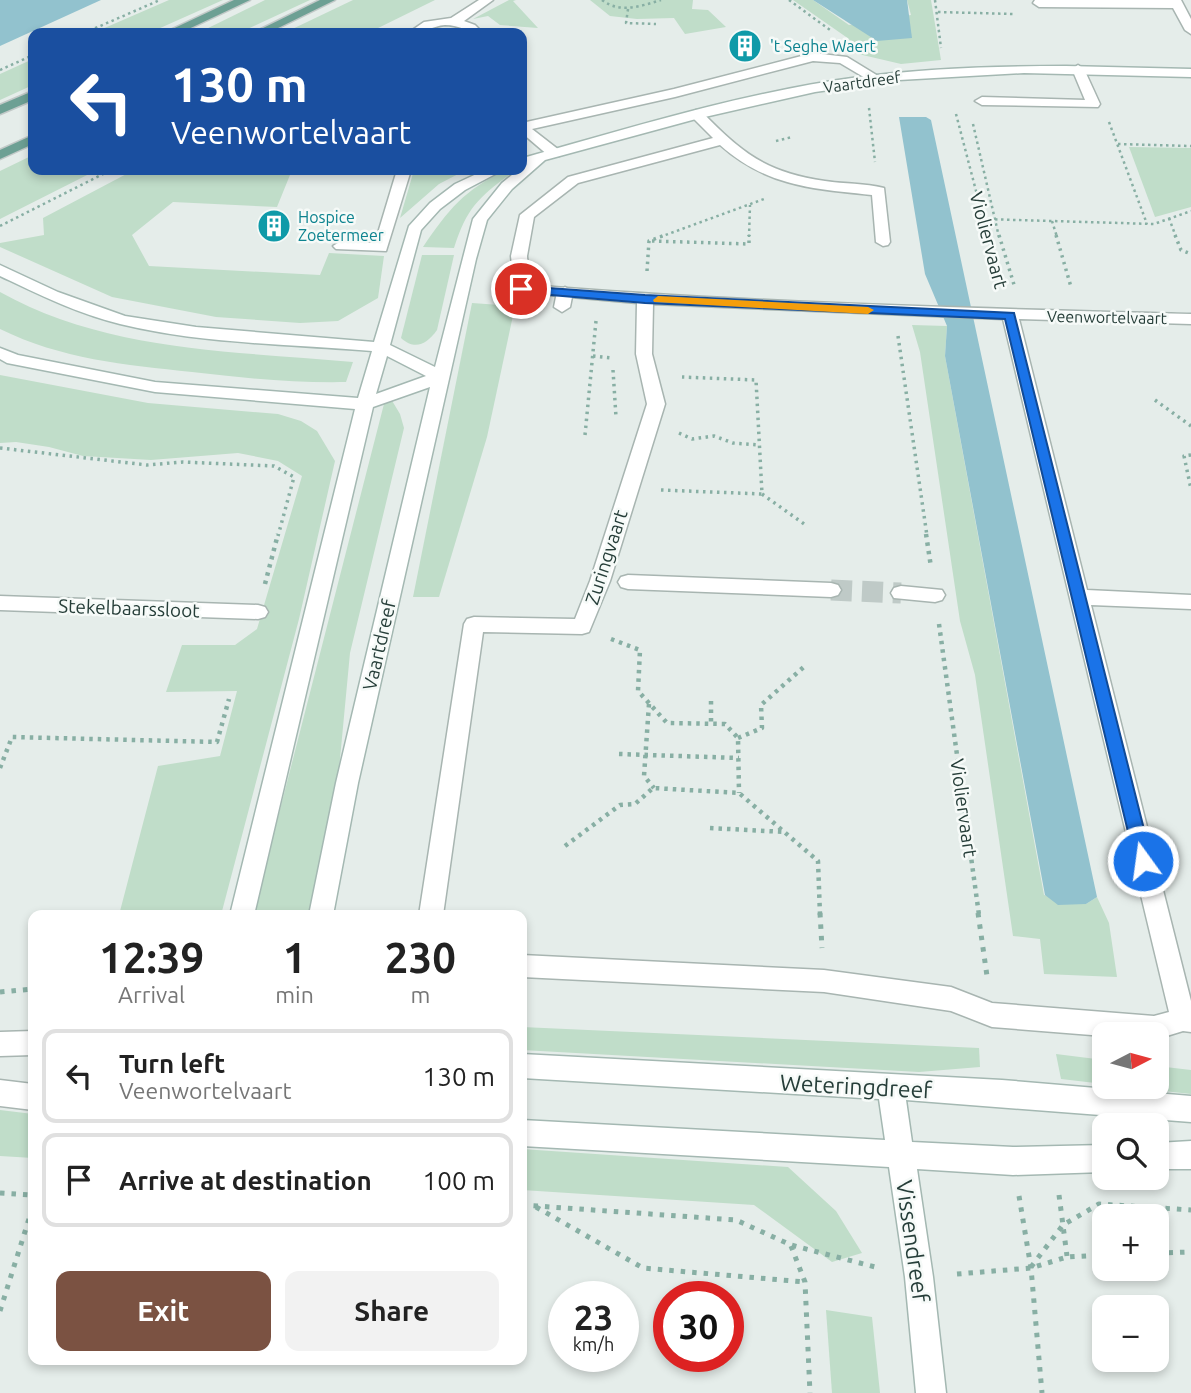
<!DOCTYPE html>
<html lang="en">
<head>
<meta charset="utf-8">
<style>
	:root { --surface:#fff; --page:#f2f2f2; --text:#222; --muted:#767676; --line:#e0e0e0; --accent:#7b5242 }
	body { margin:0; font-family:Ubuntu,sans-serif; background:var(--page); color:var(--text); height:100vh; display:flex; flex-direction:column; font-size:26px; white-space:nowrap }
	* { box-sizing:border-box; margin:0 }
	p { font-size:23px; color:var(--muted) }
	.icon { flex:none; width:38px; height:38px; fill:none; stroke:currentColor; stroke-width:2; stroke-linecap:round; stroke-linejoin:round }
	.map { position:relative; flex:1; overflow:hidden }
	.panel { position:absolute; left:28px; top:910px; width:499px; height:455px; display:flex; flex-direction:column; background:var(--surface); border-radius:14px; box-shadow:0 4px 10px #0003 }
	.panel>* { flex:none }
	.hud { position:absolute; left:28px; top:28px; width:499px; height:147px; border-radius:14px; box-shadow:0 4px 10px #0003; background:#1a4fa0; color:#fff; overflow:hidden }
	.needle { width:46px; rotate:84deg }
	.controls { position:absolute; left:1092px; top:1022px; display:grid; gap:14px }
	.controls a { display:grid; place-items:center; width:77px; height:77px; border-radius:14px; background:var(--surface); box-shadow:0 4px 10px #0003; font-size:35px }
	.speed { position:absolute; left:548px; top:1281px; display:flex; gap:14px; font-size:35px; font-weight:700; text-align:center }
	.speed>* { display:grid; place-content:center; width:91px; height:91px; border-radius:50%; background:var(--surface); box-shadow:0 4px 10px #0003; line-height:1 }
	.speed small { font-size:18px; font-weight:400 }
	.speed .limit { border:10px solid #d22; background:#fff; color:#111 }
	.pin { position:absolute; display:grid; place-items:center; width:60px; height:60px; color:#fff; margin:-30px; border:4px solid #fff; border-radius:50%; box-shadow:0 2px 7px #0007 }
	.me { position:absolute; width:77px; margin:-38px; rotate:346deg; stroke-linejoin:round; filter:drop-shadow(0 0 5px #0008) }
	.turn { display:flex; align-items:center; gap:24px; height:147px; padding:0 28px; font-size:32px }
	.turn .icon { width:91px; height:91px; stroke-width:2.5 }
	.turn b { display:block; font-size:49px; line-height:60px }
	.eta { display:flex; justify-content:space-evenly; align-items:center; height:119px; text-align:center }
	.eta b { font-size:42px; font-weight:700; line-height:49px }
	.primary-button { display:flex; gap:14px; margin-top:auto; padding:14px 28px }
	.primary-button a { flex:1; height:80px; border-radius:14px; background:var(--accent); color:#fff; font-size:28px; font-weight:700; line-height:80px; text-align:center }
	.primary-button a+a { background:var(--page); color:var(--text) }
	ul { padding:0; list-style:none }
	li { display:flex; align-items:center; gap:21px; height:94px; margin:0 14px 10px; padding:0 14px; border:4px solid var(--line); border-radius:14px }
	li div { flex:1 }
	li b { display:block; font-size:26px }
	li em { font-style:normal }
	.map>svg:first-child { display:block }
	.green { fill:#c0ddc9 }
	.water { fill:#92c2ce }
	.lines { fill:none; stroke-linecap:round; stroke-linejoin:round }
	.street-tunnel { stroke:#bfcac7; stroke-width:21; stroke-dasharray:21 10; stroke-linecap:butt }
	.lane-casing { stroke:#a8b5b1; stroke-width:3 }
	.street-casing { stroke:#a8b5b1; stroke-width:3 }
	.secondary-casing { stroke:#a4b8b2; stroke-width:3 }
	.primary-casing { stroke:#c2c9c8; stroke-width:3 }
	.path-far3 { stroke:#88afa4; stroke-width:2.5; stroke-dasharray:2.5 3.5; stroke-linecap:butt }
	.path-far2 { stroke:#88afa4; stroke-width:3.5; stroke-dasharray:2.5 4.5; stroke-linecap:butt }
	.path-far1 { stroke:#88afa4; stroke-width:4.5; stroke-dasharray:3.5 5; stroke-linecap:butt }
	.path { stroke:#88afa4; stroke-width:5; stroke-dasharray:4.5 7; stroke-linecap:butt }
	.lane { fill:#fff; fill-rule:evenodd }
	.street { fill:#fff; fill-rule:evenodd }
	.secondary { fill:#fff; fill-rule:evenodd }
	.primary { fill:#6da094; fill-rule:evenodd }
	.route { fill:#1a73e8; stroke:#114b97; stroke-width:2 }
	.slow { fill:#f59e0b }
	.labels { text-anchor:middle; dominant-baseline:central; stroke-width:5; stroke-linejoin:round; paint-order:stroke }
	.far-culture-label { font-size:16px; fill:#0d838f; stroke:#f6faf8; text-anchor:start }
	.far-street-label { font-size:16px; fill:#263e39; stroke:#f6faf8 }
	.street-label { font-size:19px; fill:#263e39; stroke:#f6faf8 }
	.near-street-label { font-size:23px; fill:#263e39; stroke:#f6faf8 }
</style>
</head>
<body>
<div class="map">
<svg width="1191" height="1393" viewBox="0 0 1191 1393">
	<rect width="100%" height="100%" fill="#e5edea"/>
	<g class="green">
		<polygon points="169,0 223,0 149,33 93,33"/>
		<polygon points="265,0 310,0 239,33 198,33"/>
		<polygon points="353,0 435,0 368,33 284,33"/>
		<polygon points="509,0 516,0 513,1 538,28 500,25 488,16 473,19"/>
		<polygon points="590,0 693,0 692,9 708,10 726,27 685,34 674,18 637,19 610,16"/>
		<polygon points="793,0 813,0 849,25 911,15 907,0 931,0 941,60 901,64 854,53 849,39"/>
		<polygon points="33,59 33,85 0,100 0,74"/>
		<polygon points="1129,147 1191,148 1191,207 1155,217"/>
		<polygon points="33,155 33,170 97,170 0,219 0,171"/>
		<polygon points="134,170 292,170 277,207 173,202 132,235 149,266 320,275 329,253 384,256 378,298 338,321 300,323 216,317 112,297 0,247 0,243 44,235 43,218"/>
		<polygon points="414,170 466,170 439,184 400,218"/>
		<path d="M 506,170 L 513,172 C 479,197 467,207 454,248 L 423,247 C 449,209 464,190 506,170 Z"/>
		<path d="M 422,255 L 454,255 L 437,330 C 427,344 415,351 401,338 Z"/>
		<path d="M 0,292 C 107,352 234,351 353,362 L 346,382 C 294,383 243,378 192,372 C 125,365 61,359 0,329 Z"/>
		<polygon points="472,303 515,306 487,437 439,597 413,597"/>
		<polygon points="912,325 947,326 945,356 1044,895 1086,904 1097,897 1109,923 1117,977 1044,974 1040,939 1013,936 975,675 960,621 920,352"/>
		<polygon points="0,375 148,403 278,414 301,421 317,431 335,461 299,619 221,915 119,915 158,766 220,756 237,691 166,692 182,645 235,645 257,629 302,476 278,461 238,453 151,460 83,456 49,447 16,442 0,443"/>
		<polygon points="391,399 400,414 404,428 350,653 338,780 308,915 253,915 385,400"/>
		<polygon points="522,1027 979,1048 980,1067 919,1072 522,1050"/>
		<polygon points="1056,1054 1104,1060 1104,1084 1061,1079"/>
		<polygon points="1157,1066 1191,1070 1191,1094 1126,1087 1157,1087"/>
		<polygon points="0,1110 33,1114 33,1158 0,1156"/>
		<polygon points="522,1149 788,1167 836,1211 862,1253 832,1262 754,1205 522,1190"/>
		<polygon points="826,1310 872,1317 880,1393 832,1393"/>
	</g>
	<g class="water">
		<polygon points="0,0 101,0 0,46"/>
		<polygon points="813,0 907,0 912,38 877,41"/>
		<polygon points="899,117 926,117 931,120 1097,897 1086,904 1058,905 1045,895 945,356 947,326 925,274"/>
	</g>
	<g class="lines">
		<polyline class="street-tunnel" points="831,590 901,593"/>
		<defs>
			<g id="lane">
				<path d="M 479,0 L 493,0 L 464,21 L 475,25 L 483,33 C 469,33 460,25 445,25 C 432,26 422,34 408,33 L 424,22 L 451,18 Z"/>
				<polygon points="813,53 847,57 883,79 882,82 872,82 840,63 813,61 675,97 532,129 559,150 559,156 549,156 522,133 522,123 674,89"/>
				<polygon points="397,170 411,170 386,251 336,249 333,246 341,241 375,243"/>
				<polygon points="565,287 573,292 570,307 562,312 554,307 557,292"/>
			</g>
			<g id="street">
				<polygon points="1035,0 1181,0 1191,19 1191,34 1185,30 1173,8 1039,7 1033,3"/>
				<polygon points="1078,65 1084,69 1100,104 1098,107 982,105 975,101 982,97 1085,100 1072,69"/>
				<path d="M 696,110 L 701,111 C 742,153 765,172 825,181 C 844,184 865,183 884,188 L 890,242 L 888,245 L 883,246 L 876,242 L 872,195 C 812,189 766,186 720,145 L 578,183 L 534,217 L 527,256 L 529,285 C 749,303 970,308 1191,314 L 1191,324 L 1019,319 L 1087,590 L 1191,595 L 1191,609 L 1091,605 L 1191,1001 L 1191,1032 L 1183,1031 L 1157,1039 L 1157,1034 L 1104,1036 L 992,1027 L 951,1011 L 824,992 L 522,977 L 522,955 L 824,970 L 951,987 L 992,1003 L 1154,1016 L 1169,1012 L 1003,319 L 653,304 L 652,354 L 665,404 L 610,581 L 589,632 L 582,634 L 483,632 L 443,915 L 419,915 L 464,624 L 467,619 L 474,617 L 575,619 L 590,581 L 647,404 L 636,354 L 637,303 L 515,292 L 511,256 L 520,215 L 568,177 L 713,138 L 689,114 Z"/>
				<polygon points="628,575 831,583 838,585 841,590 838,595 831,597 628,589 621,587 618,582 621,577"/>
				<polygon points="901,586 942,590 945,595 942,600 935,602 894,598 891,593 894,588"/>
				<polygon points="0,596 258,605 265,607 268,612 265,617 258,619 0,610"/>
				<polygon points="33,1031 33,1055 0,1056 0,1032"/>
				<polygon points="0,1080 33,1084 33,1110 0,1106"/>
			</g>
			<g id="secondary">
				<path d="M 1066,66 L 1191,69 L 1191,77 L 1024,73 L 899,80 L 815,92 L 696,119 L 545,160 L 512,189 L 487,220 L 476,259 L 358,783 L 333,915 L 309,915 L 336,783 L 430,387 L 373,407 L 254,915 L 230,915 L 355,409 L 155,392 L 7,363 L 0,359 L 0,348 L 18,355 L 155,382 L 358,398 L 372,351 C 288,344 201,344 120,324 C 78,314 38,294 0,276 L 0,265 L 58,292 L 125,316 L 196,327 L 374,342 L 409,226 L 430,203 L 455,184 L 485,170 L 503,170 L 465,190 L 440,209 L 421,230 L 390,345 L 435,367 L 473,219 L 502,183 L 518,170 L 522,170 L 523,158 C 633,127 745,92 859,77 C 928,68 997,66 1066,66 ZM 387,356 L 426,376 L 376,394 Z"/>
				<polygon points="522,1054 1002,1080 1191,1096 1191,1122 906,1100 912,1142 1013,1147 1104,1145 1104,1172 1013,1175 917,1169 933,1277 946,1393 916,1393 905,1277 889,1167 522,1146 522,1120 885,1140 879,1099 522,1078"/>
				<polygon points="1191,1141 1191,1169 1157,1169 1157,1143"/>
			</g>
			<g id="primary">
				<polygon points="234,0 250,0 180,33 164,33"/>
				<polygon points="320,0 335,0 268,33 253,33"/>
				<polygon points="33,91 33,100 0,114 0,105"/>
				<polygon points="33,135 33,144 0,159 0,150"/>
			</g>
		</defs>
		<use href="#lane" class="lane-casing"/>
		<use href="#street" class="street-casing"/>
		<use href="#secondary" class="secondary-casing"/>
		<use href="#primary" class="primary-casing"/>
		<g class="path-far3">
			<path d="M 602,0 C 620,14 641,6 661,0"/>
			<polyline points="789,0 830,30"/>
			<polyline points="935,0 941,48"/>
			<polyline points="628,9 626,23 656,24"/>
			<polyline points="938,12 1014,14"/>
			<polyline points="84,33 160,0"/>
			<polyline points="0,70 33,55"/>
			<polyline points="869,108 875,162"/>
			<polyline points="956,114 988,237"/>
			<polyline points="1109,122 1147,224"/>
			<polyline points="973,124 999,237"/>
			<polyline points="776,141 792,137"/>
			<polyline points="1118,144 1191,146"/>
			<polyline points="1169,218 1176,237"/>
			<polyline points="983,219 1154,224 1191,211"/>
			<polyline points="1052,221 1057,237"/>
			<polyline points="0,226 111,170"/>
			<polyline points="660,237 764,199"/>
			<polyline points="749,237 750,205"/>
		</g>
		<g class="path-far2">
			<polyline points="988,235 1001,285"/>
			<polyline points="999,235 1015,288"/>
			<polyline points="1056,235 1071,287"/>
			<polyline points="1175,235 1181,250 1191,254"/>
			<polyline points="652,241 749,244 749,235"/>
			<polyline points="647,271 649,241 665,235"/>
			<polyline points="898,336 927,536"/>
			<polyline points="593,356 612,358"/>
			<polyline points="613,370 616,417"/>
			<polyline points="1155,400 1191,426"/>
			<polyline points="679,433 692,439 714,436 733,443 760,445"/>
			<polyline points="585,435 596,321"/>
			<polyline points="0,448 147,465 183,462 274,466 294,477 278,536"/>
			<polyline points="1191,455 1184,456 1191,489"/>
			<polyline points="661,490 762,494 756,380 682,377"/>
			<polyline points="762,494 807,526"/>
		</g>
		<g class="path-far1">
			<polyline points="926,534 931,567"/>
			<polyline points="265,584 278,534"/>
			<polyline points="939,624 979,915"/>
			<polyline points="611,639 640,650 638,691 667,723 725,724 738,738 739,793"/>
			<polyline points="711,701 711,723"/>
			<polyline points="649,704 644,776 654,788"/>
			<polyline points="738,738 762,728 761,705 806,665"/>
			<polyline points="619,754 739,758"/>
			<polyline points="0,768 12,737 217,742 229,699"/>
			<polyline points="710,828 785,832"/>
			<polyline points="565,846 620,805 635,804 653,788 739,793 818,861 820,915"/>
		</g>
		<g class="path">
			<polyline points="820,913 822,948"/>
			<polyline points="978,913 987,976"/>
			<polyline points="0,992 33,989"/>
			<polyline points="0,1193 33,1195"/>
			<polyline points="1059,1195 1067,1256"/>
			<polyline points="1019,1196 1031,1268 1042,1393"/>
			<polyline points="522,1205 736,1220 791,1245 879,1268"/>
			<polyline points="536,1207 643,1268 805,1282"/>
			<polyline points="791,1246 805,1282 810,1393"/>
			<polyline points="1157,1253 1191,1252"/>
			<polyline points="1031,1267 1063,1225 1099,1204 1191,1210"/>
			<polyline points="957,1274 1031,1268 1067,1257 1104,1255"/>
			<polyline points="0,1311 33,1206"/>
		</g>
		<use href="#lane" class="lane"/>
		<use href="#street" class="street"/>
		<use href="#secondary" class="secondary"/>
		<use href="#primary" class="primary"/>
	</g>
	<polygon class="route" points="521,286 645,295 1014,313 1152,861 1150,866 1143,868 1137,866 1135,861 1005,319 645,303 516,292 515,289"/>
	<polygon class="slow" points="658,296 868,307 874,310 868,314 654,302 653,300"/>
	<defs>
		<symbol id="building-disc" viewBox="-11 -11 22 22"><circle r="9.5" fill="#0f9aa8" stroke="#f6faf8"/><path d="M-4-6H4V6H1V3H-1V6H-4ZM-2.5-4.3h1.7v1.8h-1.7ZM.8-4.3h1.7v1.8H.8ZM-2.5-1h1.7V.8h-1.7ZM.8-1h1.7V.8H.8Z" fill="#fff"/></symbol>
	</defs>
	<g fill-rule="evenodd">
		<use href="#building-disc" x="726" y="27" width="38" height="38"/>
		<use href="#building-disc" x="255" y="207" width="38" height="38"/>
	</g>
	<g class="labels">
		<g class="far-culture-label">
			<text x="770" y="46">'t Seghe Waert</text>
			<text x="298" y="217">Hospice<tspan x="298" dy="18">Zoetermeer</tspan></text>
		</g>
		<g class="far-street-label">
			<text transform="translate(862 82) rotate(-8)">Vaartdreef</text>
			<text transform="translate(1107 317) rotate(1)">Veenwortelvaart</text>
		</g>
		<g class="street-label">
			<text transform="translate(989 240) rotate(75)">Violiervaart</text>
			<text transform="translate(606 557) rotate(-72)">Zuringvaart</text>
			<text transform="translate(129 608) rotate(2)">Stekelbaarssloot</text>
			<text transform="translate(379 645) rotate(-77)">Vaartdreef</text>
			<text transform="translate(964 808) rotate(82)">Violiervaart</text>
		</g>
		<g class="near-street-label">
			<text transform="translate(856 1086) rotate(3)">Weteringdreef</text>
			<text transform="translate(913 1241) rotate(82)">Vissendreef</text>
		</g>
	</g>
</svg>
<div class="controls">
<a><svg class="needle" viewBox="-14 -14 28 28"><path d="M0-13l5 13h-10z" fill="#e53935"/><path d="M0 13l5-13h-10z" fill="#767676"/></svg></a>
<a><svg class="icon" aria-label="search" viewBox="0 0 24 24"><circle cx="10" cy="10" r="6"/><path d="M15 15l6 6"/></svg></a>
<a>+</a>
<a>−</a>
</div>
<div class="speed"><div>23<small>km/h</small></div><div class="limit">30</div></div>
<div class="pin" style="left:521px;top:289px;background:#d93025"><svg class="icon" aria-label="arrive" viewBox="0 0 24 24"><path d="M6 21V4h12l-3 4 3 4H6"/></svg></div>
<svg class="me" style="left:1143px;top:861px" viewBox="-20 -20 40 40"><circle r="17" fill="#1a73e8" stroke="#fff" stroke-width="3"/><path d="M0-11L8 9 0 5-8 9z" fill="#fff"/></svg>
<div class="hud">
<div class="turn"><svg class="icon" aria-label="left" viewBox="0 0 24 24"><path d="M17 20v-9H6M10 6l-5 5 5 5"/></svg><div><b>130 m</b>Veenwortelvaart</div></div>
</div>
<section class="panel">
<div class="eta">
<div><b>12:39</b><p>Arrival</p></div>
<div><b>1</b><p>min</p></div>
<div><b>230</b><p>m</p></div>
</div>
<ul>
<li><svg class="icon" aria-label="left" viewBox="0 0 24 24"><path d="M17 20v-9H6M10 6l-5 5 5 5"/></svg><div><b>Turn left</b><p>Veenwortelvaart</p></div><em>130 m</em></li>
<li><svg class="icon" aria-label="arrive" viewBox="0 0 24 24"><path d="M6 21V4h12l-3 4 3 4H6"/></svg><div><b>Arrive at destination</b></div><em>100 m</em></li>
</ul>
<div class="primary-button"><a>Exit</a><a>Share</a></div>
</section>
</div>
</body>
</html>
